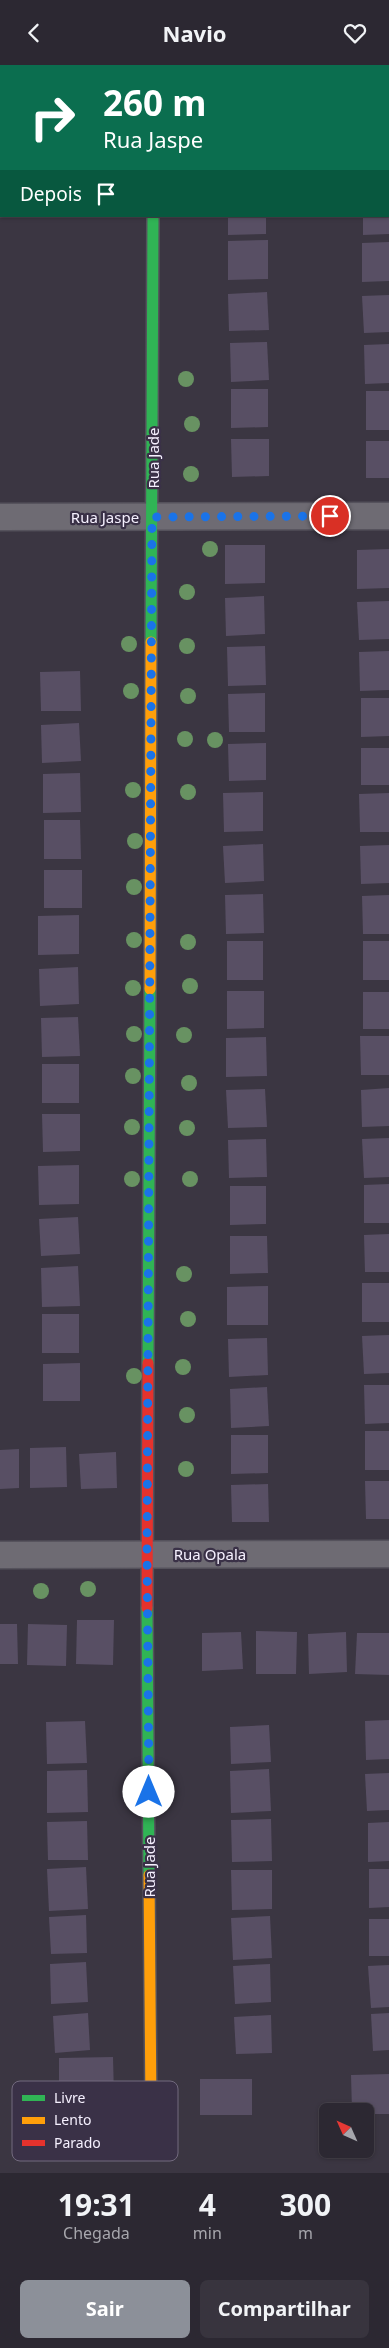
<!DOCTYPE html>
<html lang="pt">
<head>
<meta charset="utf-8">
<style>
	:root { --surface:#2c2832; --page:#38343e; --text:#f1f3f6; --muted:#a6a6ac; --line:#48444d; --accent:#8c9099 }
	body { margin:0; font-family:"Noto Sans",sans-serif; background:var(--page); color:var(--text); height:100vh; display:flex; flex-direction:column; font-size:19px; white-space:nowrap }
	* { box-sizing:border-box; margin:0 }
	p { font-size:16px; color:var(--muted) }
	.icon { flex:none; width:28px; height:28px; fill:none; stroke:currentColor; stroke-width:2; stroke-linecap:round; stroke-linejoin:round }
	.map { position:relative; height:2108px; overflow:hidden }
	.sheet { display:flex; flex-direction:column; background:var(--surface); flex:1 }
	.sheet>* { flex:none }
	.guide { position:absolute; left:0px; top:0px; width:390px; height:152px; box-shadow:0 1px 4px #0004,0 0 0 1px var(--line); background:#0b6e4f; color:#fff; overflow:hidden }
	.needle { width:32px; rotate:315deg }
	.fabs { position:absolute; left:319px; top:2038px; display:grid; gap:10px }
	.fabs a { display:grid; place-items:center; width:55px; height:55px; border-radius:8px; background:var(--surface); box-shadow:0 1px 4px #0004,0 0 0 1px var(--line); font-size:25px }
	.pin { position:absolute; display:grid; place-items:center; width:42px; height:42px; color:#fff; margin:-21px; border:2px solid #fff; border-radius:50%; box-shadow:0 1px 5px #0007 }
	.me { position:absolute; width:55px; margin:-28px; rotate:0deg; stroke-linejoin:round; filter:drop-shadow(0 0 4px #0008) }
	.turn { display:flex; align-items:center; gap:18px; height:105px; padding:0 20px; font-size:22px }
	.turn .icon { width:65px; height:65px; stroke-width:2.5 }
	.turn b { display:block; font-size:35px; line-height:42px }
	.then { display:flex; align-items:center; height:48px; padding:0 20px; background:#0003; gap:10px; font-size:19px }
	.eta { display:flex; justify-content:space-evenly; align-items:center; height:85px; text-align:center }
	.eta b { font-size:30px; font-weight:700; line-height:35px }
	.button { display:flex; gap:10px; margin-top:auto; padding:10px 20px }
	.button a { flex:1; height:58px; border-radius:8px; background:var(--accent); color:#fff; font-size:20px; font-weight:700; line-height:58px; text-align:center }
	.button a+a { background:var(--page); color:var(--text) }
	header { display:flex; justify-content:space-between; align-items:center; height:65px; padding:0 20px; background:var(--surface); font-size:22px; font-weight:700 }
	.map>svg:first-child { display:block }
	.building { fill:#584f64 }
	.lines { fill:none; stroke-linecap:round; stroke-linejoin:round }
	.street-casing { stroke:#55525c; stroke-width:29 }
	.fast-casing { stroke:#55525c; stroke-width:14 }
	.slow-casing { stroke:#55525c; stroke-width:14 }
	.jam-casing { stroke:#55525c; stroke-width:14 }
	.street { stroke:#6e6b73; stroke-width:26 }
	.fast { stroke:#30b455; stroke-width:11 }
	.slow { stroke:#ff9f0a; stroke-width:11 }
	.jam { stroke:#e5322d; stroke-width:11 }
	.tree { fill:#689262 }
	.route { stroke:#1a73e8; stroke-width:9; stroke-dasharray:0 16.2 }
	.labels { text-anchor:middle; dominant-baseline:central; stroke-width:4.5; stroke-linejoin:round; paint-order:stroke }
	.street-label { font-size:15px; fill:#f5f0fe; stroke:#3a3147 }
	.key { fill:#3a3147; stroke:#726a7e; stroke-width:1 }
	.key-label { font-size:14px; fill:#f5f0fe }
</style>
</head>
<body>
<header><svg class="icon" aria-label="back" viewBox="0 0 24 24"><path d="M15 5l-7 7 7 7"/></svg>Navio<svg class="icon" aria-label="heart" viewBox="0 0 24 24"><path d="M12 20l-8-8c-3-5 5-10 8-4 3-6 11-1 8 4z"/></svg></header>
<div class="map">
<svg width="389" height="2108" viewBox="0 0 389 2108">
	<rect width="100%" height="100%" fill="#3b3642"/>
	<g class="building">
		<polygon points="228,151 266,151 266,169 228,170"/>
		<polygon points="363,151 389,151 389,169 363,170"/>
		<polygon points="268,175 268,214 228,215 228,176"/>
		<polygon points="389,177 389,216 362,217 362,178"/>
		<polygon points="267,227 269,265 229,266 228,229"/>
		<polygon points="389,230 389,267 364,268 362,231"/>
		<polygon points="267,277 269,315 231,317 230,278"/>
		<polygon points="389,279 389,318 365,319 364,280"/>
		<polygon points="231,324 268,324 268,362 231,363"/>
		<rect x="366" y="326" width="23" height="39"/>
		<polygon points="231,374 269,374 269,411 232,412"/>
		<rect x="366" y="376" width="23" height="37"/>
		<polygon points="225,480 265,480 265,518 225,519"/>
		<polygon points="389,484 389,523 357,524 357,485"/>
		<polygon points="264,531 265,569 226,571 225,533"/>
		<polygon points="389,536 389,574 359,575 357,537"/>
		<polygon points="265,581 266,620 228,621 227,582"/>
		<polygon points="389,586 389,625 360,626 359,587"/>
		<polygon points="80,606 81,646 41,646 40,607"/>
		<polygon points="265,628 265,667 229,667 228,629"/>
		<polygon points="361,633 389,633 389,671 361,672"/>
		<polygon points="79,658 81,696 42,698 41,660"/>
		<polygon points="266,678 266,715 229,716 228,679"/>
		<rect x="361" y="683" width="28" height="37"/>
		<polygon points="80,708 81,747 43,748 43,709"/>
		<polygon points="263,727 263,766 224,767 223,728"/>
		<polygon points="389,728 389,767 360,767 359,729"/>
		<polygon points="44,755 80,755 81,794 44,794"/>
		<polygon points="263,779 264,816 225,818 223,781"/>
		<polygon points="389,780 389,818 361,819 360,781"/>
		<rect x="44" y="805" width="38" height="38"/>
		<polygon points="263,829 264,868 226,869 225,830"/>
		<polygon points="389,830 389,869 363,869 362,831"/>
		<polygon points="79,850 79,889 38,890 38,851"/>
		<rect x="227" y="876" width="36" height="39"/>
		<rect x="363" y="876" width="26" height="39"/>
		<polygon points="78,902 79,939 40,941 39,904"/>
		<polygon points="227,926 264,926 264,963 227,964"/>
		<rect x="363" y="927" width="26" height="37"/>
		<polygon points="78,952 80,991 42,992 41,953"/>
		<polygon points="360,971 389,971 389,1010 361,1010"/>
		<polygon points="266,972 267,1011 226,1012 226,973"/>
		<rect x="42" y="999" width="37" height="39"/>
		<polygon points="389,1023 389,1061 362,1062 361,1025"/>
		<polygon points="265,1024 267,1062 228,1063 226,1025"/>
		<polygon points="42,1049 80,1049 80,1086 43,1087"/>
		<polygon points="389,1073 389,1112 364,1113 362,1074"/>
		<polygon points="266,1074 267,1112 229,1113 228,1075"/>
		<polygon points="79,1100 79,1139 39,1140 38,1101"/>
		<polygon points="389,1119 389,1158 364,1158 364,1120"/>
		<polygon points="230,1121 266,1121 266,1159 230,1160"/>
		<polygon points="78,1152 80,1189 41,1191 39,1154"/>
		<polygon points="389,1169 389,1207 365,1207 364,1170"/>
		<polygon points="230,1171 267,1171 268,1208 230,1209"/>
		<polygon points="78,1201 80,1241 42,1242 41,1203"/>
		<rect x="362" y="1218" width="27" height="39"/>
		<polygon points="268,1221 268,1260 227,1260 227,1222"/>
		<rect x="42" y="1249" width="37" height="39"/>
		<polygon points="389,1270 389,1308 364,1309 362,1271"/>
		<polygon points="267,1273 268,1310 229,1312 228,1274"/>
		<polygon points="80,1298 80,1336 43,1336 43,1299"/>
		<polygon points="364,1320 389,1320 389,1358 365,1359"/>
		<polygon points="267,1322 269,1361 231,1363 230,1324"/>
		<rect x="365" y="1366" width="24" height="39"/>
		<polygon points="231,1370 268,1370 268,1408 231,1409"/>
		<polygon points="66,1382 67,1422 30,1423 30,1383"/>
		<polygon points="19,1384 19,1423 0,1424 0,1385"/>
		<polygon points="116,1387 117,1423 81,1424 79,1389"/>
		<polygon points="365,1416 389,1416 389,1454 366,1454"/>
		<polygon points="268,1419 269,1457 232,1457 231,1420"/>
		<polygon points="77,1555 114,1555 113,1600 76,1599"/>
		<polygon points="0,1559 17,1559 18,1599 0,1599"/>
		<polygon points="28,1559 67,1560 66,1601 27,1600"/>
		<polygon points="256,1566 297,1567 296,1609 256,1609"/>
		<polygon points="241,1567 243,1604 202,1606 202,1568"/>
		<polygon points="346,1567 347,1607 309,1609 308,1569"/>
		<polygon points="357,1568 389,1568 389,1610 355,1609"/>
		<polygon points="389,1655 389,1694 366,1695 365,1656"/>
		<polygon points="85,1656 87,1698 47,1699 46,1657"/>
		<polygon points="269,1660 271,1697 231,1699 230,1662"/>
		<polygon points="269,1704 271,1746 231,1748 230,1706"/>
		<polygon points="87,1705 88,1747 47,1748 47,1706"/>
		<polygon points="389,1708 389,1745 367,1746 365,1709"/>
		<polygon points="271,1754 272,1796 232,1797 231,1755"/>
		<polygon points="87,1756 88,1795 48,1795 47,1757"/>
		<polygon points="389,1757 389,1796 368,1797 368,1758"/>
		<polygon points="86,1802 88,1844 49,1846 47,1804"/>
		<polygon points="369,1804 389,1804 389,1842 369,1843"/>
		<polygon points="231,1805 272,1805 272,1844 232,1845"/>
		<polygon points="86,1850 87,1888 51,1889 49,1852"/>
		<polygon points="270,1851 272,1893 233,1895 231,1853"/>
		<rect x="369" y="1854" width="20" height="37"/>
		<polygon points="86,1897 88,1937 51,1939 50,1899"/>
		<polygon points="270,1899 271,1937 235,1939 233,1901"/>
		<polygon points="389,1900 389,1942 371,1943 368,1901"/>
		<polygon points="88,1948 90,1985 55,1988 53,1951"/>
		<polygon points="389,1948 389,1985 373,1986 371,1949"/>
		<polygon points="271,1950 272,1988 236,1989 234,1952"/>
		<polygon points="113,1992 114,2031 59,2032 59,1993"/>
		<polygon points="389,2009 389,2049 365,2049 365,2046 352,2046 351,2010"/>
		<rect x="200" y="2014" width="52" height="36"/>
	</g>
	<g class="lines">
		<defs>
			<g id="street">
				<polyline points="153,1 153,0"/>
				<polyline points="0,452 389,451"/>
				<polyline points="0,1490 389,1489"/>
			</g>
			<g id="fast">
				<polyline points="151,577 153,151"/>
				<polyline points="148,1298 150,924"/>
				<polyline points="147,1543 149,1810"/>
			</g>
			<g id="slow">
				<polyline points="150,924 151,577"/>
				<polyline points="149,1810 151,2044"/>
			</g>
			<polyline id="jam" points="147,1543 148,1298"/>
		</defs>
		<use href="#street" class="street-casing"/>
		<use href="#fast" class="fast-casing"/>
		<use href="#slow" class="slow-casing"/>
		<use href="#jam" class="jam-casing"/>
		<use href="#street" class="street"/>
		<use href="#fast" class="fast"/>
		<use href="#slow" class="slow"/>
		<use href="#jam" class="jam"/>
	</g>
	<g class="tree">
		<circle cx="186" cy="314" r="8"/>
		<circle cx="192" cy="359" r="8"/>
		<circle cx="191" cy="409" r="8"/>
		<circle cx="210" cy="484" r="8"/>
		<circle cx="187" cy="527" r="8"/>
		<circle cx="129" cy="579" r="8"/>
		<circle cx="187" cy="581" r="8"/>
		<circle cx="131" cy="626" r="8"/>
		<circle cx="188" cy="631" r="8"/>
		<circle cx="185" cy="674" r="8"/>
		<circle cx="215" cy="675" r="8"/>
		<circle cx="133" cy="725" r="8"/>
		<circle cx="188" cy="727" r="8"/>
		<circle cx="135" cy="776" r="8"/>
		<circle cx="134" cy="822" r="8"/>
		<circle cx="134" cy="875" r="8"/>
		<circle cx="188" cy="877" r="8"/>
		<circle cx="190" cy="921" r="8"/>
		<circle cx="133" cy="923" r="8"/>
		<circle cx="134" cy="969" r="8"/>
		<circle cx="184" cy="970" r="8"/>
		<circle cx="133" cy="1011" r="8"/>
		<circle cx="189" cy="1018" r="8"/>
		<circle cx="132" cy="1062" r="8"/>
		<circle cx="187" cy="1063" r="8"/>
		<circle cx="132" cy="1114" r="8"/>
		<circle cx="190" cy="1114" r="8"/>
		<circle cx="184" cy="1209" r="8"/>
		<circle cx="188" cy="1254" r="8"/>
		<circle cx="183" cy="1302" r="8"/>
		<circle cx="134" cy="1311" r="8"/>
		<circle cx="187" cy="1350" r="8"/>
		<circle cx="186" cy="1404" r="8"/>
		<circle cx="88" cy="1524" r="8"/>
		<circle cx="41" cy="1526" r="8"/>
	</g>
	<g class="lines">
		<polyline class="route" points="149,1727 147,1489 152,452 330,451"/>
	</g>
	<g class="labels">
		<g class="street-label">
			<text transform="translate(153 393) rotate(-90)">Rua Jade</text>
			<text x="105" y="452">Rua Jaspe</text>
			<text x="210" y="1489">Rua Opala</text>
			<text transform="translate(149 1802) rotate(-90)">Rua Jade</text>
		</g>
	</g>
	<rect x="12" y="2016" width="166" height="80" rx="8" class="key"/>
	<rect x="22" y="2030" width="23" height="6" fill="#30b455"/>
	<rect x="22" y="2052" width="23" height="7" fill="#ff9f0a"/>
	<rect x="22" y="2075" width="23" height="6" fill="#e5322d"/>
	<g class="key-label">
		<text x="54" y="2038">Livre</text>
		<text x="54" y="2060">Lento</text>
		<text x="54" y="2083">Parado</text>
	</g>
</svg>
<div class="fabs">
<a><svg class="needle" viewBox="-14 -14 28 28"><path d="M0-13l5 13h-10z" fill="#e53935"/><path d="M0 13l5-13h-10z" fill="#a6a6ac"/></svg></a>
</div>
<div class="pin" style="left:330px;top:451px;background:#d93025"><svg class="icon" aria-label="arrive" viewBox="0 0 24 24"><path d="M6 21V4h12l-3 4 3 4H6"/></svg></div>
<svg class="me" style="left:149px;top:1727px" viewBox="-20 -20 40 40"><circle r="19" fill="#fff"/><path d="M0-13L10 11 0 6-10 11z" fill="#1a73e8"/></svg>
<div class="guide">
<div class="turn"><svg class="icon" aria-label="right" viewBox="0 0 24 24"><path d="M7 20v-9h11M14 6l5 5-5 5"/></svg><div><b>260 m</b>Rua Jaspe</div></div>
<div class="then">Depois<svg class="icon" aria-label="arrive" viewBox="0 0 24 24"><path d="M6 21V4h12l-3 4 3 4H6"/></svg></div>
</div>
</div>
<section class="sheet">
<div class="eta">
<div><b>19:31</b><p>Chegada</p></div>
<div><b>4</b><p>min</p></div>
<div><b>300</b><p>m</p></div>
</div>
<div class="button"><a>Sair</a><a>Compartilhar</a></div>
</section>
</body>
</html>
